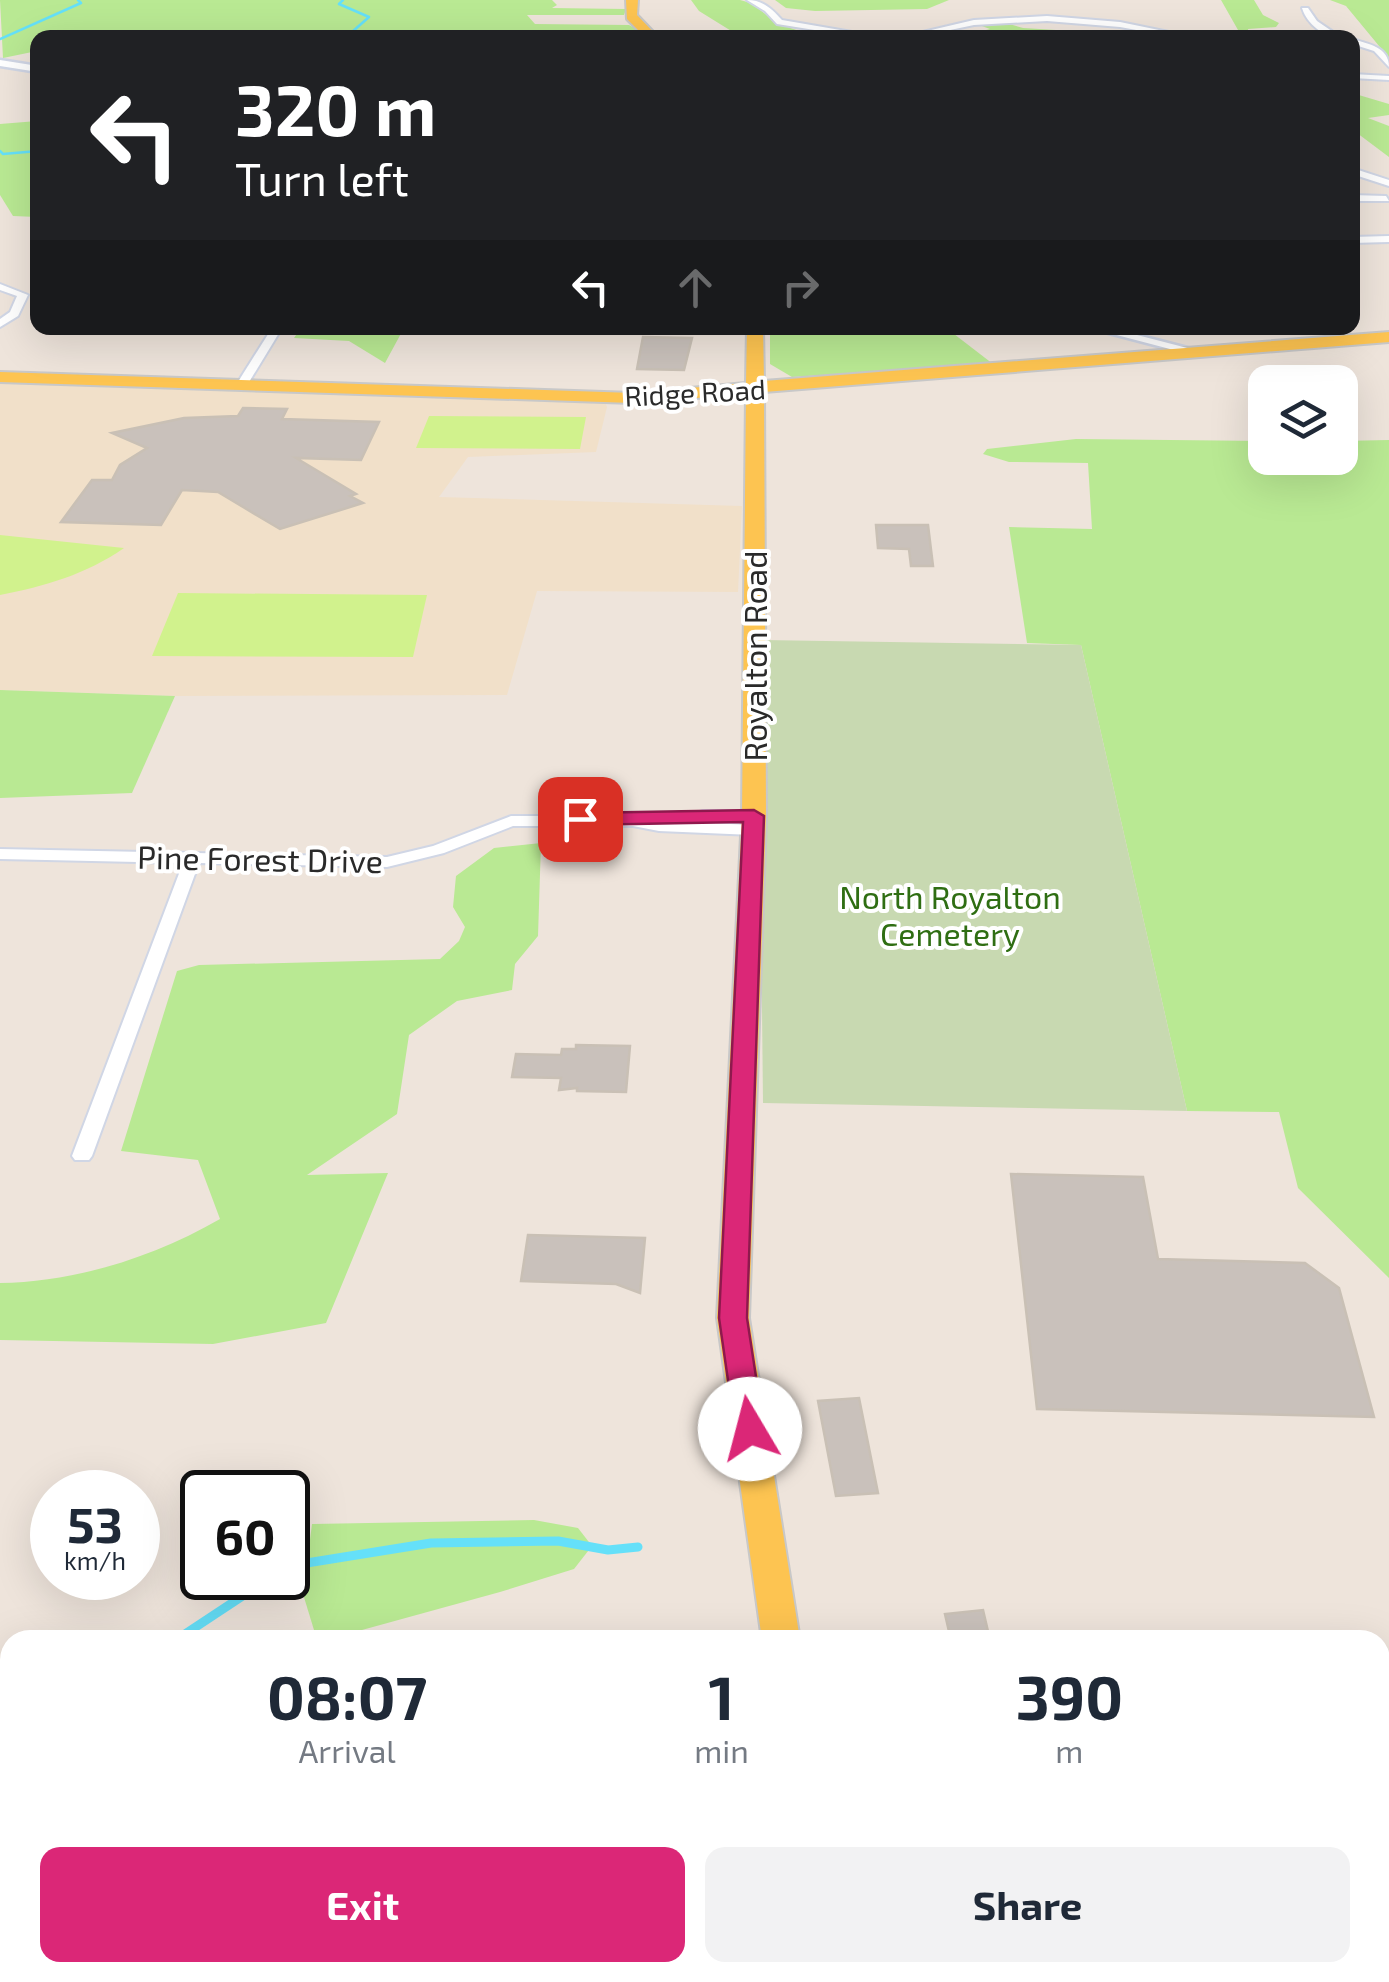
<!DOCTYPE html>
<html lang="en">
<head>
<meta charset="utf-8">
<style>
	:root { --surface:#fff; --page:#f2f2f3; --text:#1f2937; --muted:#747a83; --accent:#db2777 }
	body { margin:0; font-family:"Exo 2",sans-serif; background:var(--page); color:var(--text); height:100vh; display:flex; flex-direction:column; font-size:38px; white-space:nowrap }
	* { box-sizing:border-box; margin:0 }
	p { font-size:32px; color:var(--muted) }
	.icon { flex:none; width:55px; height:55px; fill:none; stroke:currentColor; stroke-width:2; stroke-linecap:round; stroke-linejoin:round }
	.map { position:relative; flex:1; overflow:hidden }
	.drawer { position:absolute; left:0px; top:1630px; width:1390px; height:352px; display:flex; flex-direction:column; background:var(--surface); border-radius:30px 30px 0 0; box-shadow:0 10px 40px #0002 }
	.drawer>* { flex:none }
	.hud { position:absolute; left:30px; top:30px; width:1330px; height:305px; border-radius:20px; box-shadow:0 10px 40px #0002; background:#202124; color:#fff; overflow:hidden }
	.buttons { position:absolute; left:1248px; top:365px; display:grid; gap:20px }
	.buttons a { display:grid; place-items:center; width:110px; height:110px; border-radius:20px; background:var(--surface); box-shadow:0 10px 40px #0002; font-size:50px }
	.speed { position:absolute; left:30px; top:1470px; display:flex; gap:20px; font-size:50px; font-weight:700; text-align:center }
	.speed>* { display:grid; place-content:center; width:130px; height:130px; border-radius:50%; background:var(--surface); box-shadow:0 10px 40px #0002; line-height:1 }
	.speed small { font-size:25px; font-weight:400 }
	.speed .limit { border:5px solid #111; border-radius:15px; background:#fff; color:#111 }
	.pin { position:absolute; display:grid; place-items:center; width:85px; height:85px; color:#fff; margin:-42px; border-radius:20px; box-shadow:0 5px 15px #0006 }
	.me { position:absolute; width:110px; margin:-55px; rotate:352deg; stroke-linejoin:round; filter:drop-shadow(0 0 8px #0008) }
	.turn { display:flex; align-items:center; gap:35px; height:210px; padding:0 40px; font-size:45px }
	.turn .icon { width:130px; height:130px; stroke-width:2.5 }
	.turn b { display:block; font-size:70px; line-height:85px }
	.lanes { display:flex; align-items:center; height:95px; padding:0 40px; background:#0003; justify-content:center; gap:50px; direction:ltr }
	.lanes .off { opacity:.35 }
	.eta { display:flex; justify-content:space-evenly; align-items:center; height:170px; text-align:center }
	.eta b { font-size:60px; font-weight:700; line-height:70px }
	.primary-button { display:flex; gap:20px; margin-top:auto; padding:20px 40px }
	.primary-button a { flex:1; height:115px; border-radius:20px; background:var(--accent); color:#fff; font-size:40px; font-weight:700; line-height:115px; text-align:center }
	.primary-button a+a { background:var(--page); color:var(--text) }
	.map>svg:first-child { display:block }
	.education { fill:#f1e0c9 }
	.green { fill:#b9e993 }
	.cemetery { fill:#c8d9b1 }
	.pitch { fill:#d1f28d }
	.lines { fill:none; stroke-linecap:round; stroke-linejoin:round }
	.stream-far1 { stroke:#65e0f9; stroke-width:2.5 }
	.stream { stroke:#65e0f9; stroke-width:9 }
	.building { fill:#c9c1bb; stroke:#c9c0b5; stroke-width:2.5 }
	.minor-casing { stroke:#d0d6e5; stroke-width:4 }
	.tertiary-casing { stroke:#d0d6e5; stroke-width:5 }
	.secondary-casing { stroke:#d0d6e5; stroke-width:6 }
	.primary-casing { stroke:#c8c8c8; stroke-width:4 }
	.minor { fill:#fff; fill-rule:evenodd }
	.tertiary { fill:#fff; fill-rule:evenodd }
	.secondary { fill:#fff; fill-rule:evenodd }
	.primary { fill:#fdc451; fill-rule:evenodd }
	.route { fill:#db2777; stroke:#8e194d; stroke-width:2.5 }
	.labels { text-anchor:middle; dominant-baseline:central; stroke-width:8; stroke-linejoin:round; paint-order:stroke }
	.far-street-label { font-size:28px; fill:#2a2a2a; stroke:#fff }
	.street-label { font-size:32px; fill:#2a2a2a; stroke:#fff }
	.park-label { font-size:32px; fill:#2f6e13; stroke:#fff }
</style>
</head>
<body>
<div class="map">
<svg width="1389" height="1982" viewBox="0 0 1389 1982">
	<rect width="100%" height="100%" fill="#eee4db"/>
	<polygon class="education" points="0,380 605,402 607,407 596,452 468,457 439,497 742,506 738,592 537,591 507,695 175,696 0,690"/>
	<g class="green">
		<polygon points="0,0 552,0 557,5 552,8 626,9 624,15 527,15 535,24 629,25 638,30 557,34 559,38 38,38 37,51 3,58"/>
		<polygon points="691,0 740,0 751,3 777,23 799,31 852,37 741,37 699,11"/>
		<polygon points="775,0 949,0 927,9 815,11 786,8"/>
		<polygon points="1221,0 1254,0 1263,15 1279,23 1276,27 1248,29 1249,37 1242,37"/>
		<polygon points="1330,0 1389,0 1389,58 1346,6"/>
		<polygon points="1002,22 1023,28 1089,32 1105,37 933,34 986,30 990,29 979,25"/>
		<polygon points="1352,93 1389,104 1389,115 1368,118 1389,126 1389,157 1353,130"/>
		<polygon points="37,121 37,217 13,216 0,195 0,124"/>
		<polygon points="301,328 404,328 385,363 349,341 294,338"/>
		<polygon points="770,328 925,328 954,334 993,364 792,377 770,364"/>
		<polygon points="1076,439 1265,441 1265,458 1340,458 1340,441 1389,440 1389,1278 1298,1188 1279,1112 1187,1111 1081,645 1027,643 1009,527 1092,529 1088,463 1009,462 983,454 987,449"/>
		<polygon points="0,690 175,696 132,793 0,798"/>
		<path d="M 541,843 L 538,936 L 515,964 L 512,990 L 457,1001 L 409,1035 L 397,1114 L 307,1175 L 388,1173 L 326,1323 L 213,1344 L 0,1340 L 0,1283 C 76,1282 154,1257 220,1219 L 198,1160 L 121,1151 L 177,971 L 199,965 L 440,959 L 459,941 L 465,927 L 453,907 L 456,876 L 494,848 Z"/>
		<polygon points="534,1520 578,1528 592,1546 574,1569 500,1592 362,1630 334,1634 314,1630 303,1594 312,1524"/>
	</g>
	<polygon class="cemetery" points="758,640 1081,645 1187,1111 763,1103"/>
	<g class="pitch">
		<polygon points="429,416 586,417 580,449 416,448"/>
		<path d="M 0,535 L 124,548 C 85,575 45,586 0,595 Z"/>
		<polygon points="178,593 427,595 413,657 152,656"/>
	</g>
	<g class="lines">
		<g class="stream-far1">
			<polyline points="343,0 339,4 369,17 352,32 377,38"/>
			<polyline points="0,39 81,3 78,0"/>
			<polyline points="0,151 3,154 38,151"/>
		</g>
		<g class="stream">
			<polyline points="288,1566 431,1543 558,1541 608,1550 638,1547"/>
			<polyline points="176,1640 270,1578"/>
		</g>
	</g>
	<g class="building">
		<polygon points="643,337 692,338 684,370 637,369"/>
		<polygon points="243,408 287,409 282,419 379,422 361,460 296,458 356,494 350,496 363,503 280,529 218,492 182,490 161,525 61,522 92,480 112,480 120,465 147,448 112,433 184,418 238,416"/>
		<polygon points="876,525 928,525 933,566 911,566 909,549 878,548"/>
		<polygon points="576,1045 630,1046 626,1092 577,1091 577,1088 559,1090 561,1078 512,1077 516,1054 561,1055 562,1049 576,1049"/>
		<polygon points="1011,1174 1143,1177 1158,1259 1305,1263 1339,1288 1374,1417 1037,1409"/>
		<polygon points="528,1235 645,1238 640,1293 616,1284 521,1281"/>
		<polygon points="859,1398 878,1493 836,1496 818,1401"/>
		<polygon points="983,1610 990,1640 951,1640 945,1614"/>
	</g>
	<g class="lines">
		<defs>
			<g id="minor">
				<path d="M 747,0 C 763,0 772,9 782,20 L 887,38 L 865,38 L 777,24 L 765,11 Z"/>
				<path d="M 1302,8 L 1308,8 L 1317,21 L 1342,38 C 1324,38 1307,24 1302,8 Z"/>
				<polygon points="1047,16 1120,22 1198,38 1180,38 1120,27 1047,21 974,25 912,38 897,38 974,20"/>
				<path d="M 1352,39 C 1369,44 1389,47 1389,67 L 1374,51 L 1352,44 Z"/>
				<polygon points="1352,74 1389,76 1389,80 1352,78"/>
				<polygon points="1352,168 1389,180 1389,186 1352,174"/>
				<polygon points="1352,195 1386,196 1389,201 1352,201"/>
				<polygon points="1389,236 1389,242 1352,243 1352,237"/>
				<polygon points="0,284 28,295 18,316 0,327 0,319 10,312 17,296 0,290"/>
				<polygon points="272,328 282,328 246,387 238,387 236,385"/>
				<polygon points="703,811 754,811 762,816 754,821 697,819 695,816 697,813"/>
				<polygon points="511,816 633,816 659,821 753,825 761,830 753,835 659,831 633,826 513,826 444,853 387,867 199,863 92,1156 89,1160 75,1160 72,1156 183,863 0,859 0,849 387,857 433,846"/>
				<polygon points="48,1972 76,1972 74,1982 46,1982"/>
			</g>
			<g id="tertiary">
				<polygon points="0,60 38,66 38,72 0,66"/>
				<polygon points="1090,328 1110,328 1195,350 1189,354"/>
			</g>
			<g id="secondary">
				<rect x="0" y="1750" width="10" height="28"/>
				<polygon points="1380,1793 1389,1794 1389,1824 1380,1823"/>
			</g>
			<g id="primary">
				<polygon points="626,0 638,0 637,15 659,38 646,38 627,19"/>
				<polygon points="747,328 763,328 764,381 1389,332 1389,342 764,392 766,816 749,1318 800,1640 762,1640 717,1318 742,816 746,394 633,403 0,382 0,372 633,393 746,383"/>
				<rect x="784" y="1972" width="44" height="10"/>
			</g>
		</defs>
		<use href="#minor" class="minor-casing"/>
		<use href="#tertiary" class="tertiary-casing"/>
		<use href="#secondary" class="secondary-casing"/>
		<use href="#primary" class="primary-casing"/>
		<use href="#minor" class="minor"/>
		<use href="#tertiary" class="tertiary"/>
		<use href="#secondary" class="secondary"/>
		<use href="#primary" class="primary"/>
	</g>
	<polygon class="route" points="754,810 764,816 747,1318 764,1429 760,1437 750,1440 739,1437 735,1429 719,1318 743,822 580,825 569,819 580,813"/>
	<g class="labels">
		<g class="far-street-label">
			<text transform="translate(695 392) rotate(-3)">Ridge Road</text>
		</g>
		<g class="street-label">
			<text transform="translate(754 656) rotate(-90)">Royalton Road</text>
			<text transform="translate(260 858) rotate(1)">Pine Forest Drive</text>
		</g>
		<g class="park-label">
			<text x="950" y="896">North Royalton<tspan x="950" dy="37">Cemetery</tspan></text>
		</g>
	</g>
</svg>
<div class="buttons">
<a><svg class="icon" aria-label="layers" viewBox="0 0 24 24"><path d="M12 4l9 5-9 5-9-5zM3 14l9 5 9-5"/></svg></a>
</div>
<div class="speed"><div>53<small>km/h</small></div><div class="limit">60</div></div>
<div class="pin" style="left:580px;top:819px;background:#d93025"><svg class="icon" aria-label="arrive" viewBox="0 0 24 24"><path d="M6 21V4h12l-3 4 3 4H6"/></svg></div>
<svg class="me" style="left:750px;top:1429px" viewBox="-20 -20 40 40"><circle r="19" fill="#fff"/><path d="M0-13L10 11 0 6-10 11z" fill="#db2777"/></svg>
<div class="hud">
<div class="turn"><svg class="icon" aria-label="left" viewBox="0 0 24 24"><path d="M17 20v-9H6M10 6l-5 5 5 5"/></svg><div><b>320 m</b>Turn left</div></div>
<div class="lanes"><svg class="icon" aria-label="left" viewBox="0 0 24 24"><path d="M17 20v-9H6M10 6l-5 5 5 5"/></svg><svg class="icon off" aria-label="ahead" viewBox="0 0 24 24"><path d="M12 20V5M6 11l6-6 6 6"/></svg><svg class="icon off" aria-label="right" viewBox="0 0 24 24"><path d="M7 20v-9h11M14 6l5 5-5 5"/></svg></div>
</div>
<section class="drawer">
<div class="eta">
<div><b>08:07</b><p>Arrival</p></div>
<div><b>1</b><p>min</p></div>
<div><b>390</b><p>m</p></div>
</div>
<div class="primary-button"><a>Exit</a><a>Share</a></div>
</section>
</div>
</body>
</html>
